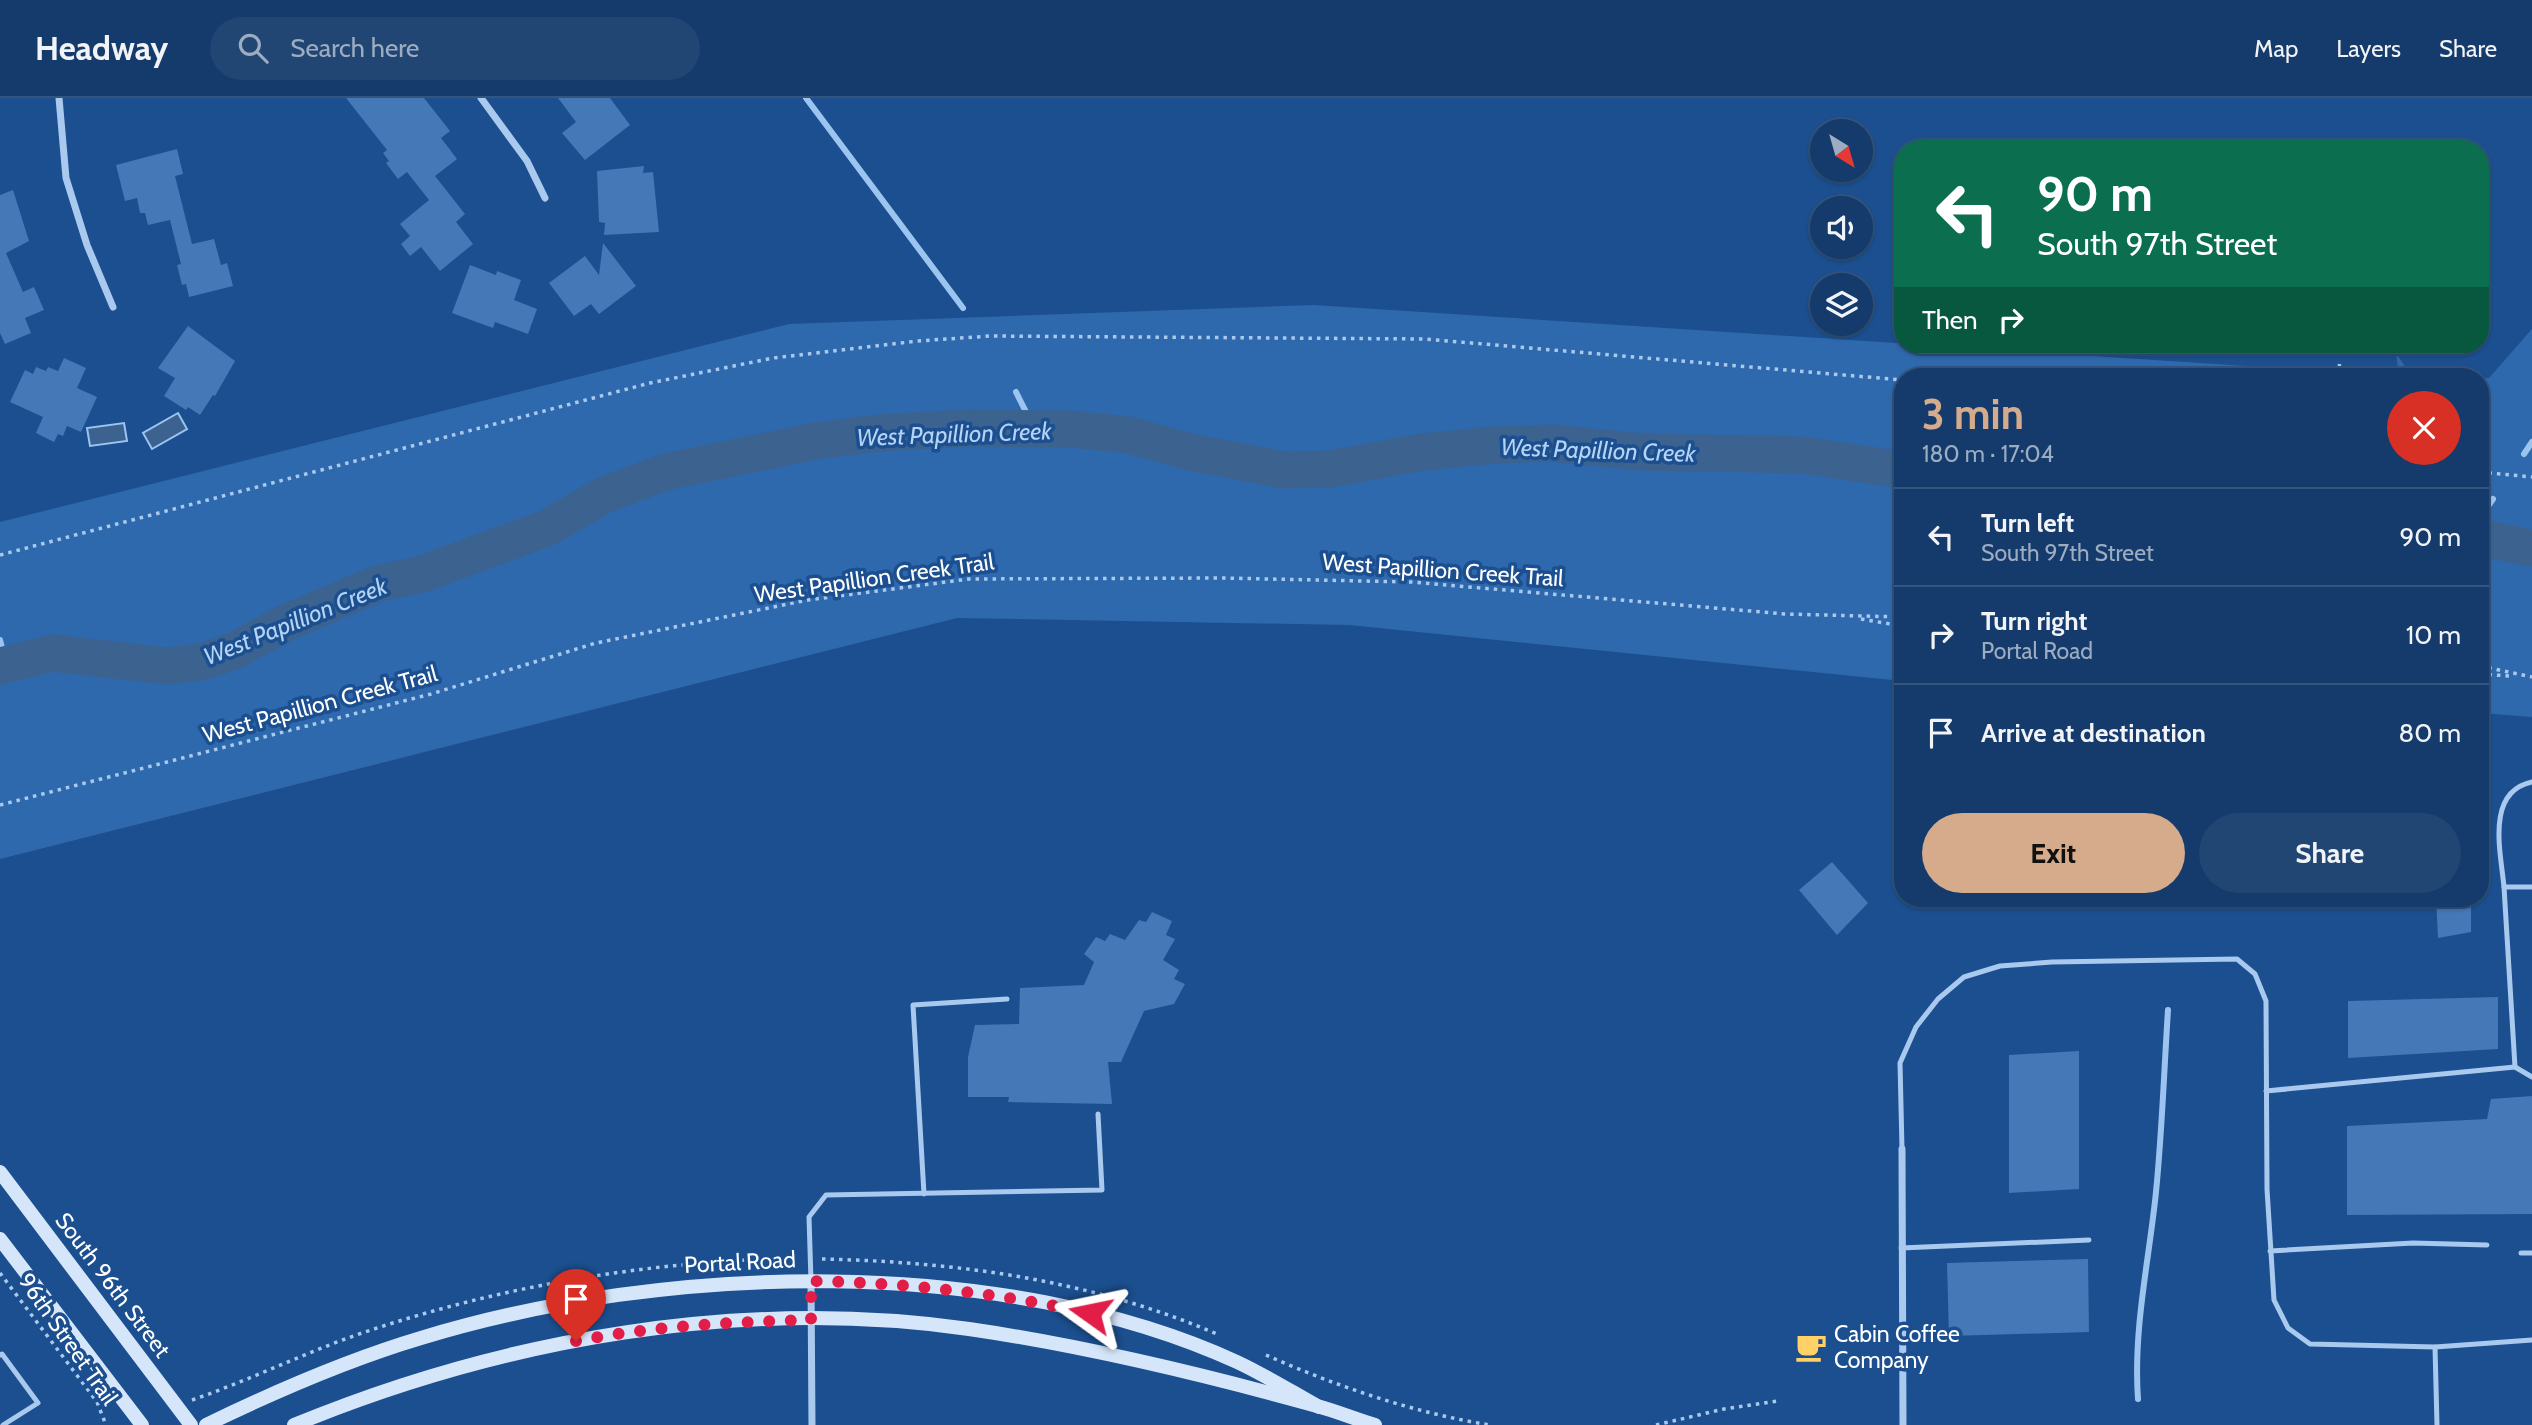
<!DOCTYPE html>
<html lang="en">
<head>
<meta charset="utf-8">
<style>
	:root { --surface:#143b6b; --page:#214673; --text:#f1f3f6; --muted:#9dadc1; --line:#33557e; --accent:#d6ab8b }
	body { margin:0; font-family:Cabin,sans-serif; background:var(--page); color:var(--text); height:100vh; display:flex; flex-direction:column; font-size:26px; white-space:nowrap }
	* { box-sizing:border-box; margin:0 }
	p { font-size:23px; color:var(--muted) }
	.icon { flex:none; width:38px; height:38px; fill:none; stroke:currentColor; stroke-width:2; stroke-linecap:round; stroke-linejoin:round }
	.map { position:relative; flex:1; overflow:hidden }
	.drawer { position:absolute; left:1894px; top:270px; width:595px; height:539px; display:flex; flex-direction:column; background:var(--surface); border-radius:28px; box-shadow:0 2px 5px #0004,0 0 0 2px var(--line) }
	.drawer>* { flex:none }
	.hud { position:absolute; left:1894px; top:42px; width:595px; height:214px; border-radius:28px; box-shadow:0 2px 5px #0004,0 0 0 2px var(--line); background:#0b6e4f; color:#fff; overflow:hidden }
	.needle { width:46px; rotate:143deg }
	.buttons { position:absolute; left:1810px; top:21px; display:grid; gap:14px }
	.buttons a { display:grid; place-items:center; width:63px; height:63px; border-radius:50%; background:var(--surface); box-shadow:0 2px 5px #0004,0 0 0 2px var(--line); font-size:35px }
	.pin { position:absolute; display:grid; place-items:center; width:60px; height:60px; color:#fff; margin:-72px -30px; border-radius:50% 50% 50% 0; rotate:-45deg; box-shadow:0 0 7px #0007 }
	.pin .icon { rotate:45deg }
	.me { position:absolute; width:77px; margin:-38px; rotate:282deg; stroke-linejoin:round; filter:drop-shadow(0 0 5px #0008) }
	.turn { display:flex; align-items:center; gap:24px; height:147px; padding:0 28px; font-size:32px }
	.turn .icon { width:91px; height:91px; stroke-width:2.5 }
	.turn b { display:block; font-size:49px; line-height:60px }
	.then { display:flex; align-items:center; height:66px; padding:0 28px; background:#0003; gap:14px; font-size:26px }
	.round { display:grid; place-items:center; flex:none; width:74px; height:74px; border-radius:37px; background:var(--page) }
	.summary { display:flex; align-items:center; justify-content:space-between; height:119px; padding:0 28px }
	h1 { font-size:42px; font-weight:700; line-height:52px; color:var(--accent) }
	.button { display:flex; gap:14px; margin-top:auto; padding:14px 28px }
	.button a { flex:1; height:80px; border-radius:42px; background:var(--accent); color:#111; font-size:28px; font-weight:700; line-height:80px; text-align:center }
	.button a+a { background:var(--page); color:var(--text) }
	ul { padding:0; list-style:none }
	li { display:flex; align-items:center; gap:21px; height:98px; padding:0 28px; border-top:2px solid var(--line) }
	li div { flex:1 }
	li b { display:block; font-size:26px }
	li em { font-style:normal }
	header { display:flex; align-items:center; gap:42px; box-sizing:border-box; height:98px; padding:0 35px; background:var(--surface); border-bottom:2px solid var(--line) }
	header strong { font-size:33px }
	nav { display:flex; gap:38px; margin-inline-start:auto; font-size:24px }
	.search { width:490px; height:63px; background:var(--page); display:flex; align-items:center; gap:18px; box-sizing:border-box; padding:0 24px; border-radius:38px; color:var(--muted); font-size:26px }
	.map>svg:first-child { display:block }
	.green { fill:#2e69ad }
	.water { fill:#3c6290; stroke:#9cc4f0; stroke-width:2 }
	.lines { fill:none; stroke-linecap:round; stroke-linejoin:round }
	.stream { stroke:#9cc4f0; stroke-width:6 }
	.river { stroke:#3c6290; stroke-width:37 }
	.building { fill:#4478b7 }
	.path { stroke:#a9c9ee; stroke-width:3.5; stroke-dasharray:3.5 5; stroke-linecap:butt }
	.service { stroke:#a9c9ee; stroke-width:5 }
	.minor { stroke:#a9c9ee; stroke-width:7 }
	.secondary { stroke:#d6e6fa; stroke-width:14 }
	.route { stroke:#e11d48; stroke-width:12; stroke-dasharray:0 21.6 }
	.labels { text-anchor:middle; dominant-baseline:central; stroke-width:7; stroke-linejoin:round; paint-order:stroke }
	.street-label { font-size:23px; fill:#fff; stroke:#1b4f8f }
	.poi-label { font-size:23px; fill:#fff; stroke:#1b4f8f; text-anchor:start }
	.water-label { font-size:24px; font-style:italic; fill:#b5d3f5; stroke:#1b4f8f }
</style>
</head>
<body>
<header>
<strong>Headway</strong>
<div class="search"><svg class="icon" aria-label="search" viewBox="0 0 24 24"><circle cx="10" cy="10" r="6"/><path d="M15 15l6 6"/></svg>Search here</div>
<nav><a>Map</a><a>Layers</a><a>Share</a></nav>
</header>
<div class="map">
<svg width="2532" height="1327" viewBox="0 0 2532 1327">
	<rect width="100%" height="100%" fill="#1b4f8f"/>
	<g class="green">
		<polygon points="1314,207 2399,278 2396,255 2410,276 2454,278 1902,278 1902,583 1349,527 957,520 0,761 0,424 789,226"/>
		<polygon points="2532,231 2532,619 2480,615 2480,280 2489,280"/>
	</g>
	<g class="water">
		<polygon points="178,315 187,331 152,351 143,335"/>
		<polygon points="124,325 127,343 90,348 87,330"/>
	</g>
	<g class="lines">
		<g class="stream">
			<polyline points="806,0 963,210"/>
			<polyline points="1016,294 1034,330"/>
			<polyline points="2524,356 2532,344"/>
			<polyline points="2480,420 2493,401"/>
			<polyline points="0,542 6,566"/>
			<path d="M 2138,1301 C 2133,1231 2149,1163 2156,1094 C 2162,1034 2164,973 2168,912"/>
		</g>
		<g class="river">
			<polyline points="2480,440 2532,450"/>
			<polyline points="0,568 53,555 166,568 202,564 236,552 285,525 377,486 422,476 547,430 604,397 665,374 816,343 877,335 968,330 1070,331 1129,337 1190,354 1284,372 1330,371 1422,354 1495,347 1551,345 1642,354 1803,357 1902,372"/>
		</g>
	</g>
	<g class="building">
		<polygon points="346,0 424,0 450,33 441,40 457,61 435,78 465,116 456,124 473,146 440,173 421,149 410,158 401,146 410,138 400,126 429,102 407,74 398,81 386,65 389,63 383,55 387,52"/>
		<polygon points="558,0 610,0 630,27 585,62 562,35 576,24"/>
		<polygon points="177,51 183,76 175,78 192,146 214,141 221,167 227,165 233,188 189,199 186,186 182,187 177,167 181,166 170,122 148,127 145,115 140,115 137,100 125,103 116,67"/>
		<polygon points="644,68 643,75 653,74 659,134 604,137 605,125 599,124 597,73"/>
		<polygon points="13,92 29,143 6,155 23,194 34,189 44,212 25,220 31,235 5,246 0,235 0,97"/>
		<polygon points="603,145 636,188 599,216 591,206 574,218 549,185 585,158 599,177"/>
		<polygon points="470,167 496,177 497,173 521,182 514,202 537,211 528,236 495,224 493,230 452,215"/>
		<polygon points="188,228 235,263 215,298 213,297 200,317 188,309 186,312 164,298 175,280 158,270"/>
		<polygon points="64,260 86,270 77,290 97,299 81,334 67,328 63,338 58,336 54,344 36,335 43,319 10,304 25,272 33,276 36,269 46,273 48,269 58,273"/>
		<polygon points="1832,764 1868,805 1837,837 1799,792"/>
		<polygon points="2436,800 2471,800 2471,834 2438,840"/>
		<polygon points="1152,814 1172,823 1166,837 1175,841 1163,862 1179,872 1174,881 1185,886 1174,906 1144,913 1121,964 1108,964 1112,1006 1008,1004 1009,999 968,999 968,959 975,927 1019,926 1020,890 1084,887 1094,864 1084,856 1096,839 1105,843 1110,836 1125,842 1139,822 1146,824"/>
		<polygon points="2498,899 2498,951 2348,960 2348,903"/>
		<polygon points="2079,953 2079,1091 2009,1095 2009,957"/>
		<polygon points="2532,998 2532,1116 2347,1117 2347,1028 2487,1021 2491,1001"/>
		<polygon points="2088,1161 2089,1234 1949,1238 1947,1165"/>
	</g>
	<g class="lines">
		<g class="path">
			<polyline points="2338,278 2340,263"/>
			<polyline points="2480,374 2532,379"/>
			<polyline points="0,457 650,285 773,260 918,243 990,238 1425,241 1902,282"/>
			<polyline points="1861,521 1902,528"/>
			<polyline points="2480,568 2532,579"/>
			<polyline points="2480,576 2510,578"/>
			<polyline points="0,707 431,596 596,545 808,502 969,481 1222,480 1411,484 1785,516 1902,519"/>
			<path d="M 822,1161 C 958,1164 1091,1182 1217,1236"/>
			<polyline points="0,1175 97,1304 106,1327"/>
			<path d="M 1266,1257 C 1336,1288 1414,1315 1490,1327"/>
			<path d="M 192,1302 C 253,1281 310,1252 371,1232 C 510,1186 654,1163 800,1160"/>
			<polyline points="1656,1327 1724,1311 1778,1303"/>
		</g>
		<g class="service">
			<path d="M 2504,789 C 2501,755 2485,694 2532,684"/>
			<polyline points="2515,969 2532,979"/>
			<polyline points="2266,993 2515,969 2504,789 2532,789"/>
			<polyline points="1902,1051 1900,965 1916,929 1938,901 1964,879 2000,868 2052,864 2237,861 2255,876 2266,903 2267,1091 2274,1202 2288,1230 2310,1246 2435,1249 2437,1327"/>
			<polyline points="924,1096 913,907 1007,901"/>
			<polyline points="1901,1150 2089,1142"/>
			<polyline points="2270,1153 2413,1145 2487,1147"/>
			<polyline points="2521,1155 2532,1155"/>
			<polyline points="811,1183 809,1119 826,1097 1102,1092 1098,1016"/>
			<polyline points="2435,1249 2532,1242"/>
			<polyline points="0,1257 2,1256 38,1305 3,1327"/>
		</g>
		<g class="minor">
			<polyline points="59,0 66,80 87,147 113,209"/>
			<polyline points="481,0 527,63 545,100"/>
			<polyline points="1902,1051 1903,1327"/>
			<polyline points="811,1184 812,1327"/>
		</g>
		<g class="secondary">
			<polyline points="0,1074 191,1327"/>
			<polyline points="0,1141 142,1327"/>
			<path d="M 206,1327 C 276,1293 347,1262 421,1240 C 666,1165 1001,1156 1237,1264 C 1265,1277 1292,1294 1319,1309"/>
			<path d="M 294,1327 C 505,1240 742,1199 969,1231 C 1086,1248 1202,1276 1317,1308 C 1336,1313 1355,1321 1375,1327"/>
		</g>
	</g>
	<g class="lines">
		<path class="route" d="M 576,1243 C 654,1228 732,1224 811,1222 L 811,1183 C 908,1185 995,1195 1090,1215"/>
	</g>
	<defs>
		<symbol id="cafe-bare" viewBox="-9 -9 18 18"><path d="M-5.5-4.5H6V0H3Q3 3.5 0 3.5H-2.5Q-5.5 3.5-5.5 0ZM3-3.2v2h1.7v-2ZM-6 4.5H4V6H-6Z" fill="#ffd166" stroke="#1b4f8f" stroke-width="2.5" paint-order="stroke"/></symbol>
	</defs>
	<g fill-rule="evenodd">
		<use href="#cafe-bare" x="1789" y="1227" width="44" height="44"/>
	</g>
	<g class="labels">
		<g class="street-label">
			<text transform="translate(1443 472) rotate(4)">West Papillion Creek Trail</text>
			<text transform="translate(874 480) rotate(-8)">West Papillion Creek Trail</text>
			<text transform="translate(320 606) rotate(-15)">West Papillion Creek Trail</text>
			<text transform="translate(740 1164) rotate(-3)">Portal Road</text>
			<text transform="translate(113 1187) rotate(53)">South 96th Street</text>
			<text transform="translate(68 1241) rotate(55)">96th Street Trail</text>
		</g>
		<g class="poi-label">
			<text x="1834" y="1236">Cabin Coffee<tspan x="1834" dy="26">Company</tspan></text>
		</g>
		<g class="water-label">
			<text transform="translate(954 336) rotate(-2)">West Papillion Creek</text>
			<text transform="translate(1598 352) rotate(2)">West Papillion Creek</text>
			<text transform="translate(295 523) rotate(-22)">West Papillion Creek</text>
		</g>
	</g>
</svg>
<div class="buttons">
<a><svg class="needle" viewBox="-14 -14 28 28"><path d="M0-13l5 13h-10z" fill="#e53935"/><path d="M0 13l5-13h-10z" fill="#9dadc1"/></svg></a>
<a><svg class="icon" aria-label="sound" viewBox="0 0 24 24"><path d="M4 9h4l5-4v14l-5-4H4zM17 9q2 3 0 6"/></svg></a>
<a><svg class="icon" aria-label="layers" viewBox="0 0 24 24"><path d="M12 4l9 5-9 5-9-5zM3 14l9 5 9-5"/></svg></a>
</div>
<div class="pin" style="left:576px;top:1243px;background:#d93025"><svg class="icon" aria-label="arrive" viewBox="0 0 24 24"><path d="M6 21V4h12l-3 4 3 4H6"/></svg></div>
<svg class="me" style="left:1090px;top:1215px" viewBox="-20 -20 40 40"><path d="M0-17L14 15 0 8-14 15z" fill="#e11d48" stroke="#fff" stroke-width="4"/></svg>
<div class="hud">
<div class="turn"><svg class="icon" aria-label="left" viewBox="0 0 24 24"><path d="M17 20v-9H6M10 6l-5 5 5 5"/></svg><div><b>90 m</b>South 97th Street</div></div>
<div class="then">Then<svg class="icon" aria-label="right" viewBox="0 0 24 24"><path d="M7 20v-9h11M14 6l5 5-5 5"/></svg></div>
</div>
<section class="drawer">
<div class="summary"><div><h1>3 min</h1><p>180 m · 17:04</p></div><a class="round" style="background:#d93025;color:#fff"><svg class="icon" aria-label="close" viewBox="0 0 24 24"><path d="M6 6l12 12M18 6L6 18"/></svg></a></div>
<ul>
<li><svg class="icon" aria-label="left" viewBox="0 0 24 24"><path d="M17 20v-9H6M10 6l-5 5 5 5"/></svg><div><b>Turn left</b><p>South 97th Street</p></div><em>90 m</em></li>
<li><svg class="icon" aria-label="right" viewBox="0 0 24 24"><path d="M7 20v-9h11M14 6l5 5-5 5"/></svg><div><b>Turn right</b><p>Portal Road</p></div><em>10 m</em></li>
<li><svg class="icon" aria-label="arrive" viewBox="0 0 24 24"><path d="M6 21V4h12l-3 4 3 4H6"/></svg><div><b>Arrive at destination</b></div><em>80 m</em></li>
</ul>
<div class="button"><a>Exit</a><a>Share</a></div>
</section>
</div>
</body>
</html>
